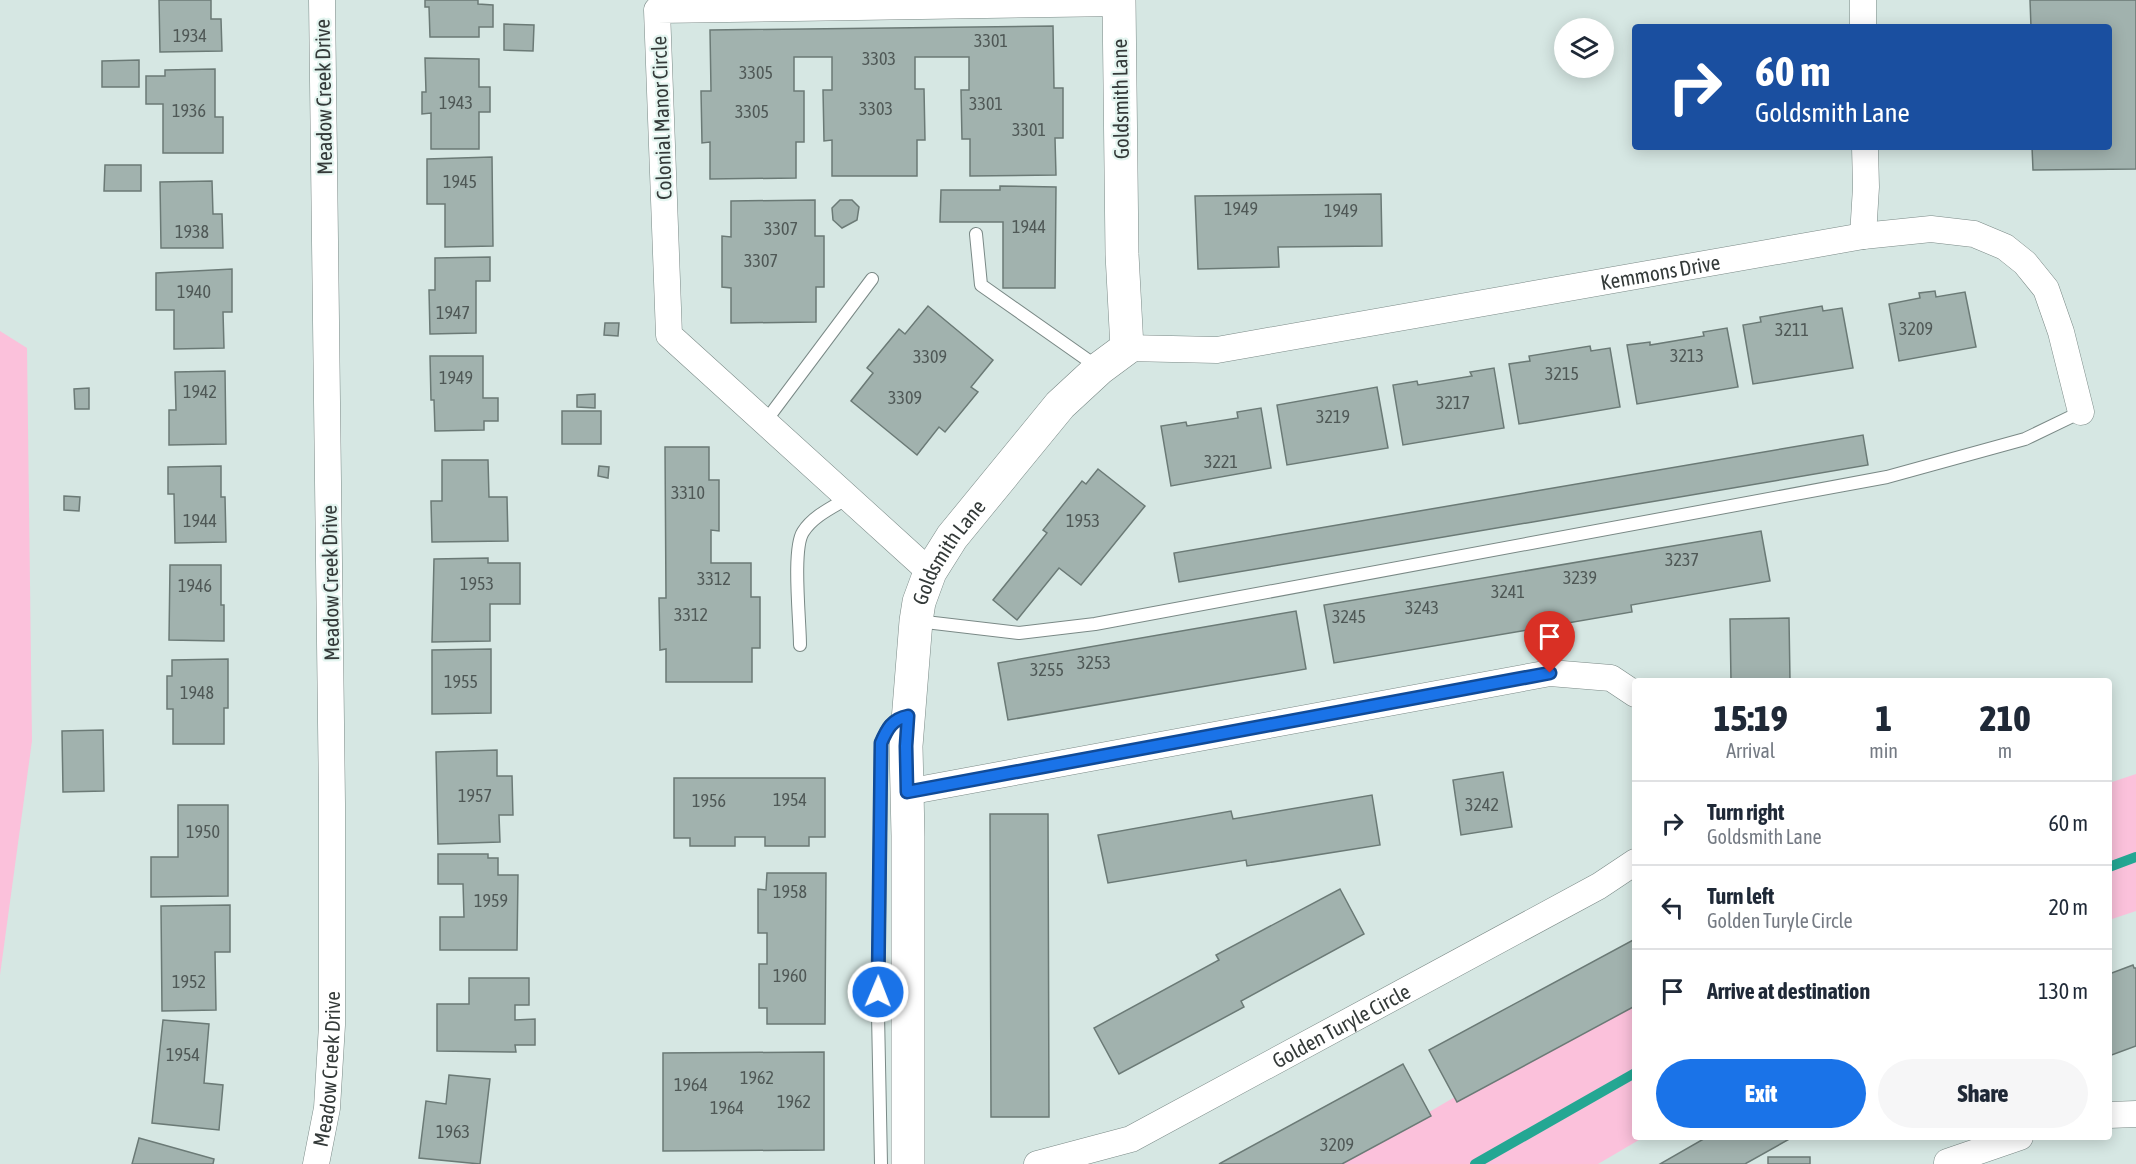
<!DOCTYPE html>
<html lang="en">
<head>
<meta charset="utf-8">
<style>
	:root { --surface:#fff; --page:#f6f6f7; --text:#1f2937; --muted:#747a83; --line:#e0e1e3; --accent:#1a73e8 }
	body { margin:0; font-family:"Asap Condensed",sans-serif; background:var(--page); color:var(--text); height:100vh; display:flex; flex-direction:column; font-size:22px; white-space:nowrap }
	* { box-sizing:border-box; margin:0 }
	p { font-size:20px; color:var(--muted) }
	.icon { flex:none; width:33px; height:33px; fill:none; stroke:currentColor; stroke-width:2; stroke-linecap:round; stroke-linejoin:round }
	.map { position:relative; flex:1; overflow:hidden }
	.sheet { position:absolute; left:1632px; top:678px; width:480px; height:462px; display:flex; flex-direction:column; background:var(--surface); border-radius:6px; box-shadow:0 3px 15px #0003 }
	.sheet>* { flex:none }
	.hud { position:absolute; left:1632px; top:24px; width:480px; height:126px; border-radius:6px; box-shadow:0 3px 15px #0003; background:#1a4fa0; color:#fff; overflow:hidden }
	.tools { position:absolute; left:1554px; top:18px; display:grid; gap:12px }
	.tools a { display:grid; place-items:center; width:60px; height:60px; border-radius:50%; background:var(--surface); box-shadow:0 3px 15px #0003; font-size:30px }
	.pin { position:absolute; display:grid; place-items:center; width:51px; height:51px; color:#fff; margin:-62px -26px; border-radius:50% 50% 50% 0; rotate:-45deg; box-shadow:0 0 6px #0007 }
	.pin .icon { rotate:45deg }
	.me { position:absolute; width:66px; margin:-33px; rotate:1deg; stroke-linejoin:round; filter:drop-shadow(0 0 4px #0008) }
	.turn { display:flex; align-items:center; gap:21px; height:126px; padding:0 24px; font-size:27px }
	.turn .icon { width:78px; height:78px; stroke-width:2.5 }
	.turn b { display:block; font-size:42px; line-height:51px }
	.eta { display:flex; justify-content:space-evenly; align-items:center; height:102px; text-align:center }
	.eta b { font-size:36px; font-weight:800; line-height:42px }
	.button { display:flex; gap:12px; margin-top:auto; padding:12px 24px }
	.button a { flex:1; height:69px; border-radius:36px; background:var(--accent); color:#fff; font-size:24px; font-weight:800; line-height:69px; text-align:center }
	.button a+a { background:var(--page); color:var(--text) }
	ul { padding:0; list-style:none }
	li { display:flex; align-items:center; gap:18px; height:84px; padding:0 24px; border-top:2px solid var(--line) }
	li div { flex:1 }
	li b { display:block; font-size:22px }
	li em { font-style:normal }
	.map>svg:first-child { display:block }
	.green { fill:#fbc1db }
	.lines { fill:none; stroke-linecap:round; stroke-linejoin:round }
	.stream { stroke:#24a793; stroke-width:10 }
	.building { fill:#a1b2ae; stroke:#6b7a76; stroke-width:1.5 }
	.lane-casing { stroke:#7a8986; stroke-width:14 }
	.street-casing { stroke:#7a8986; stroke-width:27 }
	.secondary-casing { stroke:#7a8986; stroke-width:34 }
	.lane { stroke:#fff; stroke-width:12 }
	.street { stroke:#fff; stroke-width:26 }
	.secondary { stroke:#fff; stroke-width:33 }
	.route-casing { stroke:#114b97; stroke-width:15 }
	.route { stroke:#1a73e8; stroke-width:10 }
	.labels { text-anchor:middle; dominant-baseline:central; stroke-width:4.5; stroke-linejoin:round; paint-order:stroke }
	.number-label { font-size:18px; fill:#4f5856 }
	.street-label { font-size:21px; fill:#343a39; stroke:#e4f5f0 }
</style>
</head>
<body>
<div class="map">
<svg width="2136" height="1164" viewBox="0 0 2136 1164">
	<rect width="100%" height="100%" fill="#d6e7e3"/>
	<g class="green">
		<polygon points="0,331 27,348 32,741 0,975"/>
		<polygon points="2136,774 2136,911 2109,920 2109,783"/>
		<polygon points="1635,992 1635,1137 1644,1137 1598,1164 1340,1164"/>
	</g>
	<g class="lines">
		<g class="stream">
			<polyline points="2109,867 2136,857"/>
			<polyline points="1475,1164 1635,1073"/>
		</g>
	</g>
	<g class="building">
		<polygon points="159,0 211,0 211,19 221,19 222,51 160,52"/>
		<polygon points="425,0 478,0 478,4 493,5 493,27 479,27 479,37 430,37 429,7 425,7"/>
		<polygon points="2030,0 2136,0 2136,169 2033,170 2032,147 2109,147 2109,27 2031,27"/>
		<polygon points="504,24 534,25 533,51 504,50"/>
		<polygon points="1053,26 1054,88 1063,88 1063,138 1055,138 1056,175 970,176 970,139 962,139 961,90 969,90 969,57 915,57 915,89 924,89 925,140 917,140 917,176 832,176 832,140 824,141 823,90 832,90 832,57 794,57 794,91 804,91 804,142 796,142 796,178 710,179 710,142 702,143 701,91 711,91 710,30"/>
		<polygon points="425,58 479,59 479,87 490,87 490,112 479,112 479,149 431,149 431,113 422,114 422,92 426,92"/>
		<polygon points="139,60 139,87 102,87 102,61"/>
		<polygon points="215,69 215,117 223,117 223,153 163,153 163,104 146,104 146,76 165,76 165,70"/>
		<polygon points="492,157 493,246 445,247 445,204 427,204 427,159"/>
		<polygon points="105,165 141,165 141,191 104,191"/>
		<polygon points="212,181 213,214 222,214 223,248 161,248 160,182"/>
		<polygon points="1000,186 1056,187 1055,288 1003,288 1003,222 940,222 941,190 1000,190"/>
		<polygon points="1381,194 1382,246 1278,247 1279,267 1198,269 1195,196"/>
		<polygon points="815,200 815,236 824,236 824,287 816,287 816,322 731,323 731,288 722,287 722,236 731,237 731,201"/>
		<polygon points="840,200 852,200 859,207 857,220 842,228 833,220 832,208"/>
		<polygon points="490,257 490,281 476,281 476,333 430,334 429,290 435,290 435,258"/>
		<polygon points="232,269 232,312 223,312 224,348 174,349 174,310 156,310 156,273"/>
		<polygon points="1935,291 1936,297 1965,292 1976,347 1899,361 1889,304 1920,298 1919,293"/>
		<polygon points="928,306 993,360 971,387 978,392 945,432 939,427 917,455 851,401 873,373 867,368 899,329 905,334"/>
		<polygon points="1822,306 1823,311 1842,308 1853,368 1753,384 1743,325 1761,322 1760,317"/>
		<polygon points="605,323 619,323 618,336 604,335"/>
		<polygon points="1727,328 1738,387 1637,404 1627,345 1650,342 1650,345 1704,336 1703,332"/>
		<polygon points="1590,346 1591,351 1610,348 1620,407 1519,424 1509,364 1530,361 1529,356"/>
		<polygon points="430,356 483,356 483,398 498,398 498,421 484,421 484,430 435,431 434,400 431,400"/>
		<polygon points="1494,368 1504,428 1403,445 1393,385 1417,381 1418,385 1472,376 1470,372"/>
		<polygon points="225,371 226,444 169,445 169,410 176,410 175,372"/>
		<polygon points="1377,387 1388,448 1287,465 1277,405"/>
		<polygon points="89,388 89,409 75,409 74,389"/>
		<polygon points="595,394 595,408 577,407 577,395"/>
		<polygon points="1261,408 1271,468 1171,486 1161,426 1186,422 1187,426 1238,418 1237,412"/>
		<rect x="562" y="411" width="39" height="33"/>
		<polygon points="1863,435 1868,465 1179,582 1174,553"/>
		<polygon points="665,447 709,447 709,480 719,480 719,531 711,530 711,563 751,563 751,597 760,597 760,648 752,648 752,682 666,682 666,649 660,650 659,598 666,598"/>
		<polygon points="442,460 488,460 489,497 507,497 508,541 432,542 431,501 442,501"/>
		<polygon points="221,466 221,497 225,497 226,542 175,543 174,494 168,494 168,467"/>
		<polygon points="599,466 609,467 608,478 598,476"/>
		<polygon points="1098,469 1145,506 1081,585 1059,568 1017,620 993,600 1047,533 1043,530 1082,481 1086,484"/>
		<polygon points="64,496 80,497 79,511 64,510"/>
		<polygon points="1761,531 1770,581 1631,605 1632,612 1334,663 1324,605"/>
		<polygon points="488,558 488,563 520,563 520,604 490,604 490,641 432,642 434,559"/>
		<polygon points="170,565 221,565 221,605 224,605 224,641 169,640"/>
		<polygon points="1296,611 1306,669 1008,720 998,663"/>
		<polygon points="1789,618 1790,681 1731,681 1730,619"/>
		<polygon points="491,649 491,713 432,714 432,650"/>
		<polygon points="228,659 228,708 224,708 224,744 173,744 173,709 167,709 167,676 172,676 172,660"/>
		<polygon points="103,730 104,791 63,792 62,731"/>
		<polygon points="497,750 497,776 512,776 513,815 499,815 500,842 438,844 436,752"/>
		<polygon points="1503,772 1512,827 1461,835 1453,780"/>
		<polygon points="674,778 825,778 825,837 809,837 809,846 765,846 765,837 735,837 735,846 690,846 690,838 674,838"/>
		<polygon points="1372,795 1380,845 1247,866 1246,860 1108,883 1098,835 1231,811 1233,819"/>
		<polygon points="178,805 228,805 228,896 151,897 151,857 178,857"/>
		<polygon points="990,814 1048,814 1049,1117 991,1117"/>
		<polygon points="438,854 488,854 488,858 498,858 498,875 518,875 517,950 440,950 440,917 464,917 463,884 438,884"/>
		<polygon points="767,873 826,873 825,1024 767,1024 767,1008 759,1008 759,964 767,964 767,933 758,933 758,889 766,890"/>
		<polygon points="1340,889 1364,934 1241,1001 1244,1007 1119,1074 1094,1028 1219,960 1216,955"/>
		<polygon points="230,905 230,952 215,952 216,1010 162,1011 161,906"/>
		<polygon points="1635,939 1635,1006 1457,1102 1429,1050"/>
		<polygon points="2133,965 2134,968 2136,968 2136,1046 2109,1056 2109,974"/>
		<polygon points="469,978 529,978 529,1005 515,1005 515,1020 535,1019 535,1045 515,1045 516,1052 437,1051 437,1004 469,1004"/>
		<polygon points="163,1020 209,1024 204,1083 223,1085 219,1130 152,1123"/>
		<polygon points="824,1052 824,1150 663,1151 663,1053"/>
		<polygon points="1403,1064 1431,1116 1342,1164 1219,1164"/>
		<polygon points="449,1075 490,1079 480,1164 419,1158 426,1101 446,1104"/>
		<polygon points="1707,1137 1793,1137 1745,1164 1660,1164"/>
		<polygon points="139,1138 214,1159 213,1164 132,1164"/>
		<rect x="1768" y="1157" width="42" height="7"/>
	</g>
	<g class="lines">
		<defs>
			<g id="lane">
				<polyline points="976,234 981,285 1099,368"/>
				<polyline points="765,422 872,279"/>
				<polyline points="917,621 1019,633 1095,624 1887,477 2025,439 2081,412"/>
				<path d="M 800,645 C 800,621 792,549 803,532 C 813,516 833,507 848,498"/>
				<path d="M 881,1164 L 878,1014 L 881,743 C 886,732 890,720 904,717"/>
			</g>
			<g id="street">
				<polyline points="1863,0 1863,27"/>
				<polyline points="1863,236 1866,187 1865,147"/>
				<path id="s1" d="M 1127,348 L 1217,350 L 1863,236 L 1931,229 L 1974,234 L 2005,247 L 2025,263 L 2046,289 L 2061,332 L 2081,412"/>
				<polyline points="930,572 669,335 657,10 1119,3"/>
				<polyline points="907,792 1550,673 1611,678 1635,694"/>
				<polyline points="2109,1115 2136,1114"/>
				<path id="s2" d="M 316,1164 L 327,1108 L 332,1025 L 332,803 L 322,0"/>
				<path id="s3" d="M 1037,1164 L 1131,1139 L 1599,886 L 1635,862"/>
				<polyline points="1947,1164 1947,1162 2020,1137"/>
			</g>
			<g id="secondary">
				<path id="s4" d="M 908,1164 L 908,836 L 906,746 L 916,621 L 919,602 L 930,572 L 952,537 L 1060,405 L 1100,368 L 1127,348 L 1122,254 L 1119,0"/>
			</g>
		</defs>
		<use href="#lane" class="lane-casing"/>
		<use href="#street" class="street-casing"/>
		<use href="#secondary" class="secondary-casing"/>
		<use href="#lane" class="lane"/>
		<use href="#street" class="street"/>
		<use href="#secondary" class="secondary"/>
	</g>
	<g class="lines">
		<defs>
			<path id="route" d="M 878,992 L 881,743 C 887,729 892,719 908,716 L 906,746 L 907,792 L 1550,673"/>
		</defs>
		<use href="#route" class="route-casing"/>
		<use href="#route" class="route"/>
	</g>
	<g class="labels">
		<g class="number-label">
			<text x="190" y="35">1934</text>
			<text x="991" y="40">3301</text>
			<text x="879" y="58">3303</text>
			<text x="756" y="72">3305</text>
			<text x="456" y="102">1943</text>
			<text x="986" y="103">3301</text>
			<text x="876" y="108">3303</text>
			<text x="189" y="110">1936</text>
			<text x="752" y="111">3305</text>
			<text x="1029" y="129">3301</text>
			<text x="460" y="181">1945</text>
			<text x="1241" y="208">1949</text>
			<text x="1341" y="210">1949</text>
			<text x="1029" y="226">1944</text>
			<text x="781" y="228">3307</text>
			<text x="192" y="231">1938</text>
			<text x="761" y="260">3307</text>
			<text x="194" y="291">1940</text>
			<text x="453" y="312">1947</text>
			<text x="1916" y="328">3209</text>
			<text x="1792" y="329">3211</text>
			<text x="1687" y="355">3213</text>
			<text x="930" y="356">3309</text>
			<text x="1562" y="373">3215</text>
			<text x="456" y="377">1949</text>
			<text x="200" y="391">1942</text>
			<text x="905" y="397">3309</text>
			<text x="1453" y="402">3217</text>
			<text x="1333" y="416">3219</text>
			<text x="1221" y="461">3221</text>
			<text x="688" y="492">3310</text>
			<text x="200" y="520">1944</text>
			<text x="1083" y="520">1953</text>
			<text x="1682" y="559">3237</text>
			<text x="1580" y="577">3239</text>
			<text x="714" y="578">3312</text>
			<text x="477" y="583">1953</text>
			<text x="195" y="585">1946</text>
			<text x="1508" y="591">3241</text>
			<text x="1422" y="607">3243</text>
			<text x="691" y="614">3312</text>
			<text x="1349" y="616">3245</text>
			<text x="1094" y="662">3253</text>
			<text x="1047" y="669">3255</text>
			<text x="461" y="681">1955</text>
			<text x="197" y="692">1948</text>
			<text x="475" y="795">1957</text>
			<text x="790" y="799">1954</text>
			<text x="709" y="800">1956</text>
			<text x="1482" y="804">3242</text>
			<text x="203" y="831">1950</text>
			<text x="790" y="891">1958</text>
			<text x="491" y="900">1959</text>
			<text x="790" y="975">1960</text>
			<text x="189" y="981">1952</text>
			<text x="183" y="1054">1954</text>
			<text x="757" y="1077">1962</text>
			<text x="691" y="1084">1964</text>
			<text x="794" y="1101">1962</text>
			<text x="727" y="1107">1964</text>
			<text x="453" y="1131">1963</text>
			<text x="1337" y="1144">3209</text>
		</g>
		<g class="street-label">
			<text transform="translate(323 97) rotate(-91)">Meadow Creek Drive</text>
			<text transform="translate(1120 99) rotate(-91)">Goldsmith Lane</text>
			<text transform="translate(661 118) rotate(-92)">Colonial Manor Circle</text>
			<text stroke="none"><textPath href="#s1" startOffset="540">Kemmons Drive</textPath></text>
			<text stroke="none"><textPath href="#s4" startOffset="621">Goldsmith Lane</textPath></text>
			<text transform="translate(330 583) rotate(-91)">Meadow Creek Drive</text>
			<text stroke="none"><textPath href="#s3" startOffset="336">Golden Turyle Circle</textPath></text>
			<text stroke="none"><textPath href="#s2" startOffset="96">Meadow Creek Drive</textPath></text>
		</g>
	</g>
</svg>
<div class="tools">
<a><svg class="icon" aria-label="layers" viewBox="0 0 24 24"><path d="M12 4l9 5-9 5-9-5zM3 14l9 5 9-5"/></svg></a>
</div>
<div class="pin" style="left:1550px;top:673px;background:#d93025"><svg class="icon" aria-label="arrive" viewBox="0 0 24 24"><path d="M6 21V4h12l-3 4 3 4H6"/></svg></div>
<svg class="me" style="left:878px;top:992px" viewBox="-20 -20 40 40"><circle r="17" fill="#1a73e8" stroke="#fff" stroke-width="3"/><path d="M0-11L8 9 0 5-8 9z" fill="#fff"/></svg>
<div class="hud">
<div class="turn"><svg class="icon" aria-label="right" viewBox="0 0 24 24"><path d="M7 20v-9h11M14 6l5 5-5 5"/></svg><div><b>60 m</b>Goldsmith Lane</div></div>
</div>
<section class="sheet">
<div class="eta">
<div><b>15:19</b><p>Arrival</p></div>
<div><b>1</b><p>min</p></div>
<div><b>210</b><p>m</p></div>
</div>
<ul>
<li><svg class="icon" aria-label="right" viewBox="0 0 24 24"><path d="M7 20v-9h11M14 6l5 5-5 5"/></svg><div><b>Turn right</b><p>Goldsmith Lane</p></div><em>60 m</em></li>
<li><svg class="icon" aria-label="left" viewBox="0 0 24 24"><path d="M17 20v-9H6M10 6l-5 5 5 5"/></svg><div><b>Turn left</b><p>Golden Turyle Circle</p></div><em>20 m</em></li>
<li><svg class="icon" aria-label="arrive" viewBox="0 0 24 24"><path d="M6 21V4h12l-3 4 3 4H6"/></svg><div><b>Arrive at destination</b></div><em>130 m</em></li>
</ul>
<div class="button"><a>Exit</a><a>Share</a></div>
</section>
</div>
</body>
</html>
